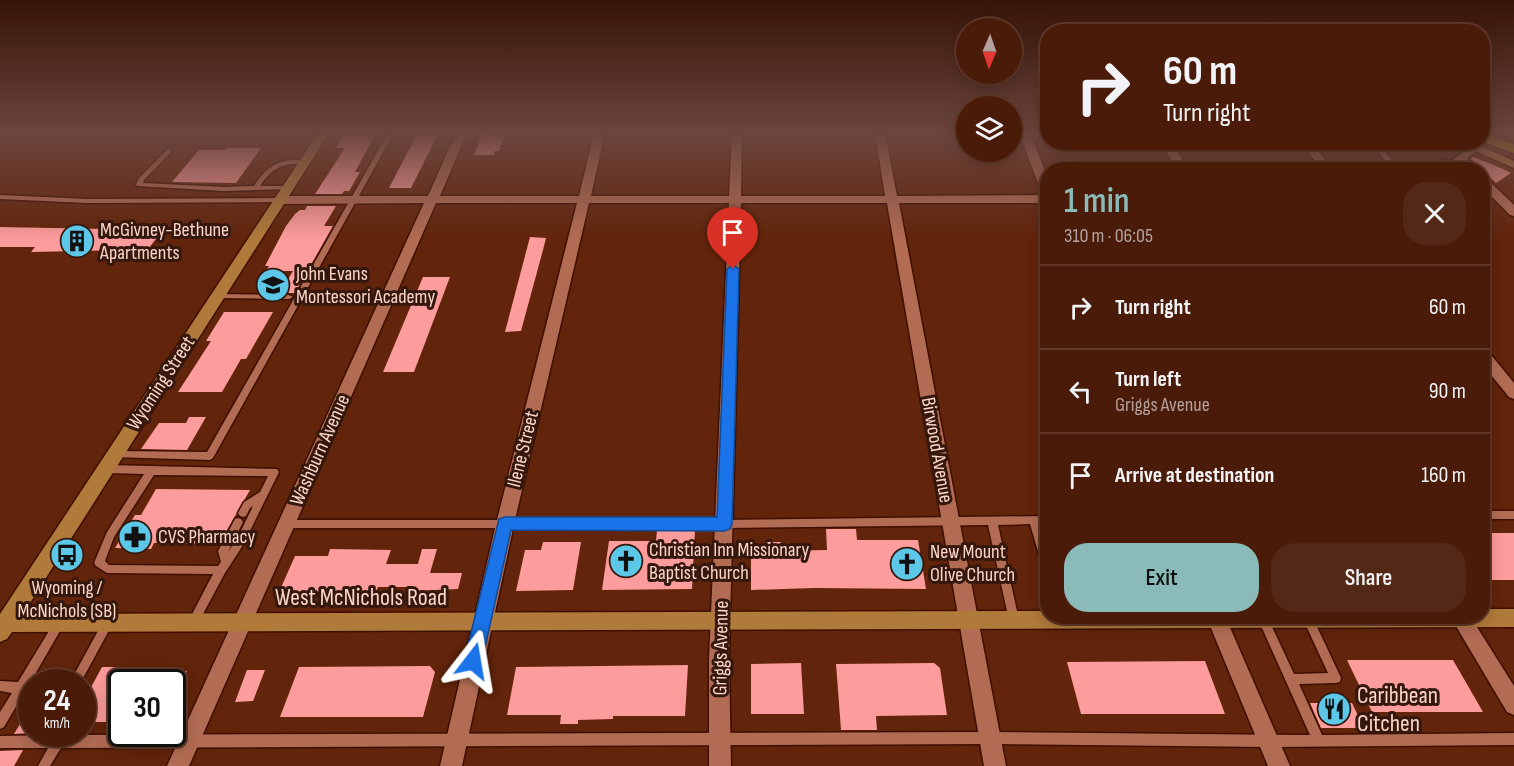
<!DOCTYPE html>
<html lang="en">
<head>
<meta charset="utf-8">
<style>
	:root { --surface:#4a1b08; --page:#542816; --text:#f1f3f6; --muted:#b2a19c; --line:#613929; --accent:#8bbbb9 }
	body { margin:0; font-family:"Sofia Sans Condensed",sans-serif; background:var(--page); color:var(--text); height:100vh; display:flex; flex-direction:column; font-size:22px; white-space:nowrap }
	* { box-sizing:border-box; margin:0 }
	p { font-size:20px; color:var(--muted) }
	.icon { flex:none; width:33px; height:33px; fill:none; stroke:currentColor; stroke-width:2; stroke-linecap:round; stroke-linejoin:round }
	.map { position:relative; flex:1; overflow:hidden }
	.side { position:absolute; left:1040px; top:162px; width:450px; height:462px; display:flex; flex-direction:column; background:var(--surface); border-radius:24px; box-shadow:0 3px 15px #0003,0 0 0 2px var(--line) }
	.side>* { flex:none }
	.top-card { position:absolute; left:1040px; top:24px; width:450px; height:126px; border-radius:24px; box-shadow:0 3px 15px #0003,0 0 0 2px var(--line); background:#4a1b08; color:var(--text); overflow:hidden }
	.needle { width:39px; rotate:182deg }
	.buttons { position:absolute; left:956px; top:18px; display:grid; gap:12px }
	.buttons a { display:grid; place-items:center; width:66px; height:66px; border-radius:50%; background:var(--surface); box-shadow:0 3px 15px #0003,0 0 0 2px var(--line); font-size:30px }
	.speed { position:absolute; left:18px; top:669px; display:flex; gap:12px; font-size:30px; font-weight:700; text-align:center }
	.speed>* { display:grid; place-content:center; width:78px; height:78px; border-radius:50%; background:var(--surface); box-shadow:0 3px 15px #0003,0 0 0 2px var(--line); line-height:1 }
	.speed small { font-size:15px; font-weight:400 }
	.speed .limit { border:3px solid #111; border-radius:9px; background:#fff; color:#111 }
	.pin { position:absolute; display:grid; place-items:center; width:51px; height:51px; color:#fff; margin:-62px -26px; border-radius:50% 50% 50% 0; rotate:-45deg; box-shadow:0 0 6px #0007 }
	.pin .icon { rotate:45deg }
	.me { position:absolute; width:66px; margin:-33px; rotate:14deg; stroke-linejoin:round; filter:drop-shadow(0 0 4px #0008) }
	.turn { display:flex; align-items:center; gap:21px; height:126px; padding:0 24px; font-size:27px }
	.turn .icon { width:78px; height:78px; stroke-width:2.5 }
	.turn b { display:block; font-size:42px; line-height:51px }
	.round { display:grid; place-items:center; flex:none; width:63px; height:63px; border-radius:24px; background:var(--page) }
	.overview { display:flex; align-items:center; justify-content:space-between; height:102px; padding:0 24px }
	h1 { font-size:36px; font-weight:600; line-height:45px; color:var(--accent) }
	.cta { display:flex; gap:12px; margin-top:auto; padding:12px 24px }
	.cta a { flex:1; height:69px; border-radius:24px; background:var(--accent); color:#111; font-size:24px; font-weight:600; line-height:69px; text-align:center }
	.cta a+a { background:var(--page); color:var(--text) }
	ul { padding:0; list-style:none }
	li { display:flex; align-items:center; gap:18px; height:84px; padding:0 24px; border-top:2px solid var(--line) }
	li div { flex:1 }
	li b { display:block; font-size:22px }
	li em { font-style:normal }
	.map>svg:first-child { display:block }
	.building { fill:#fd9c9c }
	.lines { fill:none; stroke-linecap:round; stroke-linejoin:round }
	.lane-casing { stroke:#3e0f00; stroke-width:3 }
	.street-casing { stroke:#3e0f00; stroke-width:3 }
	.secondary-casing { stroke:#3e0f00; stroke-width:3 }
	.highway-casing { stroke:#3e0f00; stroke-width:3 }
	.lane { fill:#b26c53; fill-rule:evenodd }
	.street { fill:#b26c53; fill-rule:evenodd }
	.secondary { fill:#b07a3a; fill-rule:evenodd }
	.highway { fill:#ad9900; fill-rule:evenodd }
	.route { fill:#1a73e8; stroke:#114b97; stroke-width:1.5 }
	.labels { text-anchor:middle; dominant-baseline:central; stroke-width:6; stroke-linejoin:round; paint-order:stroke }
	.poi-label { font-size:20px; fill:#fdd5c7; stroke:#34180e; text-anchor:start }
	.street-label { font-size:20px; fill:#fdd5c7; stroke:#34180e }
	.near-street-label { font-size:24px; fill:#fdd5c7; stroke:#34180e }
	.near-poi-label { font-size:24px; fill:#fdd5c7; stroke:#34180e; text-anchor:start }
</style>
</head>
<body>
<div class="map">
<svg width="1514" height="766" viewBox="0 0 1514 766">
	<rect width="100%" height="100%" fill="#62240a"/>
	<g class="building">
		<polygon points="345,133 376,133 355,172 360,172 349,191 344,191 342,194 315,194 345,148 336,148"/>
		<polygon points="483,133 505,133 499,151 495,151 494,155 474,155"/>
		<polygon points="416,136 437,136 411,188 389,188"/>
		<polygon points="227,148 261,148 236,183 172,182 199,150 225,150"/>
		<polygon points="1473,157 1501,168 1511,173 1496,183 1471,159"/>
		<polygon points="307,206 336,206 324,226 333,226 295,293 280,293 293,271 266,271 269,266 265,266 286,226 295,214 300,210 305,210"/>
		<polygon points="0,227 158,230 154,235 159,235 145,253 124,253 126,250 31,252 35,247 0,247"/>
		<polygon points="530,237 546,238 543,250 521,331 505,332"/>
		<polygon points="423,277 450,277 414,372 383,372"/>
		<polygon points="224,312 273,312 246,359 241,359 222,392 178,392 211,341 206,341"/>
		<polygon points="189,417 206,417 187,450 141,449 159,423 186,423"/>
		<polygon points="156,489 250,490 219,544 154,543 151,549 115,548 135,515 141,515"/>
		<polygon points="826,529 856,529 857,540 918,540 926,589 814,588 751,590 751,547 766,547 766,542 781,542 781,551 827,550"/>
		<polygon points="657,530 695,530 692,589 602,590 609,541 656,541"/>
		<polygon points="1482,533 1514,533 1514,580 1491,580 1482,567"/>
		<polygon points="543,542 581,542 573,590 516,591 525,550 541,550"/>
		<polygon points="330,549 391,550 386,564 418,564 422,549 437,549 430,573 462,573 458,589 409,591 410,587 378,587 376,592 279,592 295,556 328,556"/>
		<polygon points="1347,660 1453,660 1483,712 1372,712"/>
		<polygon points="1205,661 1225,714 1081,714 1067,662"/>
		<polygon points="801,663 804,714 751,714 751,664"/>
		<polygon points="934,663 940,668 947,715 876,716 877,730 841,730 836,664"/>
		<polygon points="688,665 685,716 613,716 613,719 578,720 578,724 560,724 561,715 507,715 516,667"/>
		<polygon points="430,666 435,672 423,717 280,717 299,667"/>
		<polygon points="102,667 137,667 129,682 122,682 122,697 109,722 91,722 93,718 82,718 82,704"/>
		<polygon points="247,670 265,670 253,701 235,702"/>
		<polygon points="166,671 187,671 172,703 172,682 160,682"/>
		<polygon points="1310,703 1352,703 1364,728 1321,728"/>
		<polygon points="32,704 32,733 14,734"/>
		<polygon points="23,750 14,766 0,766 0,751"/>
	</g>
	<g class="lines">
		<defs>
			<g id="lane">
				<polygon points="388,133 394,133 213,458 210,460 112,457 111,455 112,453 115,451 207,452"/>
				<polygon points="1370,142 1377,142 1400,170 1393,170"/>
				<path d="M 169,149 L 172,151 L 171,152 L 144,180 L 143,183 L 224,187 L 254,186 C 265,170 273,161 294,160 C 299,160 303,160 308,162 C 303,164 299,164 293,164 C 277,165 269,173 260,186 L 290,186 L 290,188 L 288,189 L 224,191 L 137,186 L 136,185 L 139,178 L 167,150 Z"/>
				<polygon points="1437,160 1463,160 1466,162 1463,164 1442,164 1447,170 1402,170 1401,168 1404,166 1438,166 1434,162"/>
				<polygon points="0,195 88,199 280,198 283,200 280,202 88,203 0,199"/>
				<polygon points="214,294 289,295 293,297 289,299 217,298 213,296"/>
				<path d="M 106,465 L 277,469 L 279,472 L 243,545 L 225,573 L 197,625 L 193,627 L 189,625 L 188,622 L 213,574 L 107,573 L 96,566 L 94,563 L 107,532 L 144,474 L 106,473 L 103,472 L 101,469 L 103,466 ZM 154,475 L 268,476 L 260,492 L 244,502 L 238,513 L 240,516 L 243,517 L 246,516 L 250,508 L 253,506 L 237,539 L 228,552 L 243,522 L 241,519 L 238,518 L 235,519 L 218,551 L 221,562 L 218,566 L 109,565 L 105,561 L 114,537 Z"/>
				<rect x="1482" y="511" width="32" height="8"/>
				<polygon points="1047,516 1047,524 1040,524 1047,548 1047,569 1043,568 1042,565 1030,524 998,525 1019,620 1018,623 1014,625 1010,623 1009,620 988,525 724,528 287,528 284,527 282,524 284,521 287,520 724,520"/>
				<polygon points="1259,616 1267,616 1294,674 1328,673 1303,619 1304,616 1312,616 1341,678 1340,682 1336,683 1299,684 1322,735 1514,733 1514,745 1268,747 990,744 61,748 50,766 38,766 48,748 0,748 0,736 58,735 990,732 1310,735 1258,619"/>
				<polygon points="108,618 112,620 113,623 81,682 70,682 104,620"/>
				<polygon points="59,619 63,621 64,624 30,683 32,683 32,693 24,693 4,727 0,729 0,712 12,693 0,691 0,681 18,682 55,621"/>
			</g>
			<g id="street">
				<polygon points="456,133 467,133 440,196 579,196 594,133 605,133 591,196 729,196 732,133 742,133 741,196 885,196 875,133 885,133 897,196 1047,195 1047,203 899,203 1006,766 984,766 887,203 741,203 729,659 731,766 709,766 709,659 729,203 589,203 514,524 462,766 440,766 496,524 577,203 436,203 189,766 167,766 424,203 280,204 274,200 280,196 428,196"/>
				<polygon points="1019,133 1030,133 1047,176 1047,195 1041,191"/>
				<polygon points="1161,142 1172,142 1188,170 1177,170"/>
				<polygon points="1300,142 1311,142 1333,170 1322,170"/>
				<polygon points="1474,145 1480,148 1467,159 1476,170 1464,170 1454,159"/>
				<polygon points="1482,177 1486,178 1514,205 1514,216 1510,215 1482,187"/>
				<polygon points="1482,349 1487,350 1514,383 1514,399 1509,397 1482,364"/>
				<polygon points="1206,616 1225,616 1290,766 1268,766"/>
				<polygon points="1450,616 1470,616 1514,686 1514,715 1507,712"/>
			</g>
			<g id="secondary">
				<polygon points="318,133 329,133 23,614 1047,611 1047,616 1482,616 1482,609 1514,609 1514,627 12,632 7,639 0,642 0,614"/>
				<polygon points="1456,142 1471,142 1514,161 1514,168"/>
			</g>
			<polygon id="highway" points="1482,133 1514,144 1514,153 1482,141"/>
		</defs>
		<use href="#lane" class="lane-casing"/>
		<use href="#street" class="street-casing"/>
		<use href="#secondary" class="secondary-casing"/>
		<use href="#highway" class="highway-casing"/>
		<use href="#lane" class="lane"/>
		<use href="#street" class="street"/>
		<use href="#secondary" class="secondary"/>
		<use href="#highway" class="highway"/>
	</g>
	<linearGradient id="sky" x2="0" y2="1"><stop stop-color="#361406"/><stop offset="0.55" stop-color="#6b453e"/><stop offset="1" stop-color="#6b453e" stop-opacity="0"/></linearGradient>
	<rect width="1514" height="241" fill="url(#sky)"/>
	<polygon class="route" points="733,265 739,269 732,524 730,529 724,531 511,530 482,661 479,667 473,669 466,667 464,661 499,519 505,517 717,517 727,269"/>
	<defs>
		<symbol id="building-disc" viewBox="-11 -11 22 22"><circle r="9.5" fill="#5cc7e7" stroke="#34180e"/><path d="M-4-6H4V6H1V3H-1V6H-4ZM-2.5-4.3h1.7v1.8h-1.7ZM.8-4.3h1.7v1.8H.8ZM-2.5-1h1.7V.8h-1.7ZM.8-1h1.7V.8H.8Z" fill="#111"/></symbol>
		<symbol id="school-disc" viewBox="-11 -11 22 22"><circle r="9.5" fill="#5cc7e7" stroke="#34180e"/><path d="M0-5L7-2L0 1L-7-2ZM-4 1L0 2.5L4 1V4Q0 6-4 4Z" fill="#111"/></symbol>
		<symbol id="pharmacy-disc" viewBox="-11 -11 22 22"><circle r="9.5" fill="#5cc7e7" stroke="#34180e"/><path d="M-2-6h4v4h4v4h-4v4h-4v-4h-4v-4h4Z" fill="#111"/></symbol>
		<symbol id="bus-disc" viewBox="-11 -11 22 22"><circle r="9.5" fill="#5cc7e7" stroke="#34180e"/><path d="M-5-6H5V4H4V6H2V4H-2V6H-4V4H-5ZM-3.5-4V0h7V-4ZM-3.5 1.2v1.5H-2V1.2ZM2 1.2v1.5H3.5V1.2Z" fill="#111"/></symbol>
		<symbol id="church-disc" viewBox="-11 -11 22 22"><circle r="9.5" fill="#5cc7e7" stroke="#34180e"/><path d="M-1.2-6h2.4v3.5h3.3v2.4h-3.3V6h-2.4V-.1h-3.3v-2.4h3.3Z" fill="#111"/></symbol>
		<symbol id="restaurant-disc" viewBox="-11 -11 22 22"><circle r="9.5" fill="#5cc7e7" stroke="#34180e"/><path d="M-5-6h1v4h1v-4h1v4h1v-4h1v5L-1.5 .5V6h-2V.5L-5-1ZM5-6V6H3V1.5H1.5Q1.5-4 5-6Z" fill="#111"/></symbol>
	</defs>
	<g fill-rule="evenodd">
		<use href="#building-disc" x="58" y="222" width="38" height="38"/>
		<use href="#school-disc" x="254" y="266" width="38" height="38"/>
		<use href="#pharmacy-disc" x="116" y="518" width="38" height="38"/>
		<use href="#bus-disc" x="48" y="536" width="38" height="38"/>
		<use href="#church-disc" x="607" y="542" width="38" height="38"/>
		<use href="#church-disc" x="888" y="545" width="38" height="38"/>
		<use href="#restaurant-disc" x="1315" y="690" width="38" height="38"/>
	</g>
	<g class="labels">
		<g class="poi-label">
			<text x="100" y="230">McGivney-Bethune<tspan x="100" dy="23">Apartments</tspan></text>
			<text x="296" y="274">John Evans<tspan x="296" dy="23">Montessori Academy</tspan></text>
			<text x="158" y="537">CVS Pharmacy</text>
			<text x="649" y="550">Christian Inn Missionary<tspan x="649" dy="23">Baptist Church</tspan></text>
			<text x="930" y="552">New Mount<tspan x="930" dy="23">Olive Church</tspan></text>
			<text x="67" y="588" text-anchor="middle">Wyoming /<tspan x="67" dy="23">McNichols (SB)</tspan></text>
		</g>
		<g class="street-label">
			<text transform="translate(161 383) rotate(-57)">Wyoming Street</text>
			<text transform="translate(523 449) rotate(-76)">Ilene Street</text>
			<text transform="translate(320 450) rotate(-66)">Washburn Avenue</text>
			<text transform="translate(937 450) rotate(80)">Birwood Avenue</text>
			<text transform="translate(721 648) rotate(-89)">Griggs Avenue</text>
		</g>
		<g class="near-street-label">
			<text x="361" y="597">West McNichols Road</text>
		</g>
		<g class="near-poi-label">
			<text x="1357" y="695">Caribbean<tspan x="1357" dy="28">Citchen</tspan></text>
		</g>
	</g>
</svg>
<div class="buttons">
<a><svg class="needle" viewBox="-14 -14 28 28"><path d="M0-13l5 13h-10z" fill="#e53935"/><path d="M0 13l5-13h-10z" fill="#b2a19c"/></svg></a>
<a><svg class="icon" aria-label="layers" viewBox="0 0 24 24"><path d="M12 4l9 5-9 5-9-5zM3 14l9 5 9-5"/></svg></a>
</div>
<div class="speed"><div>24<small>km/h</small></div><div class="limit">30</div></div>
<div class="pin" style="left:733px;top:269px;background:#d93025"><svg class="icon" aria-label="arrive" viewBox="0 0 24 24"><path d="M6 21V4h12l-3 4 3 4H6"/></svg></div>
<svg class="me" style="left:473px;top:661px" viewBox="-20 -20 40 40"><path d="M0-17L14 15 0 8-14 15z" fill="#1a73e8" stroke="#fff" stroke-width="4"/></svg>
<div class="top-card">
<div class="turn"><svg class="icon" aria-label="right" viewBox="0 0 24 24"><path d="M7 20v-9h11M14 6l5 5-5 5"/></svg><div><b>60 m</b>Turn right</div></div>
</div>
<section class="side">
<div class="overview"><div><h1>1 min</h1><p>310 m · 06:05</p></div><a class="round"><svg class="icon" aria-label="close" viewBox="0 0 24 24"><path d="M6 6l12 12M18 6L6 18"/></svg></a></div>
<ul>
<li><svg class="icon" aria-label="right" viewBox="0 0 24 24"><path d="M7 20v-9h11M14 6l5 5-5 5"/></svg><div><b>Turn right</b></div><em>60 m</em></li>
<li><svg class="icon" aria-label="left" viewBox="0 0 24 24"><path d="M17 20v-9H6M10 6l-5 5 5 5"/></svg><div><b>Turn left</b><p>Griggs Avenue</p></div><em>90 m</em></li>
<li><svg class="icon" aria-label="arrive" viewBox="0 0 24 24"><path d="M6 21V4h12l-3 4 3 4H6"/></svg><div><b>Arrive at destination</b></div><em>160 m</em></li>
</ul>
<div class="cta"><a>Exit</a><a>Share</a></div>
</section>
</div>
</body>
</html>
